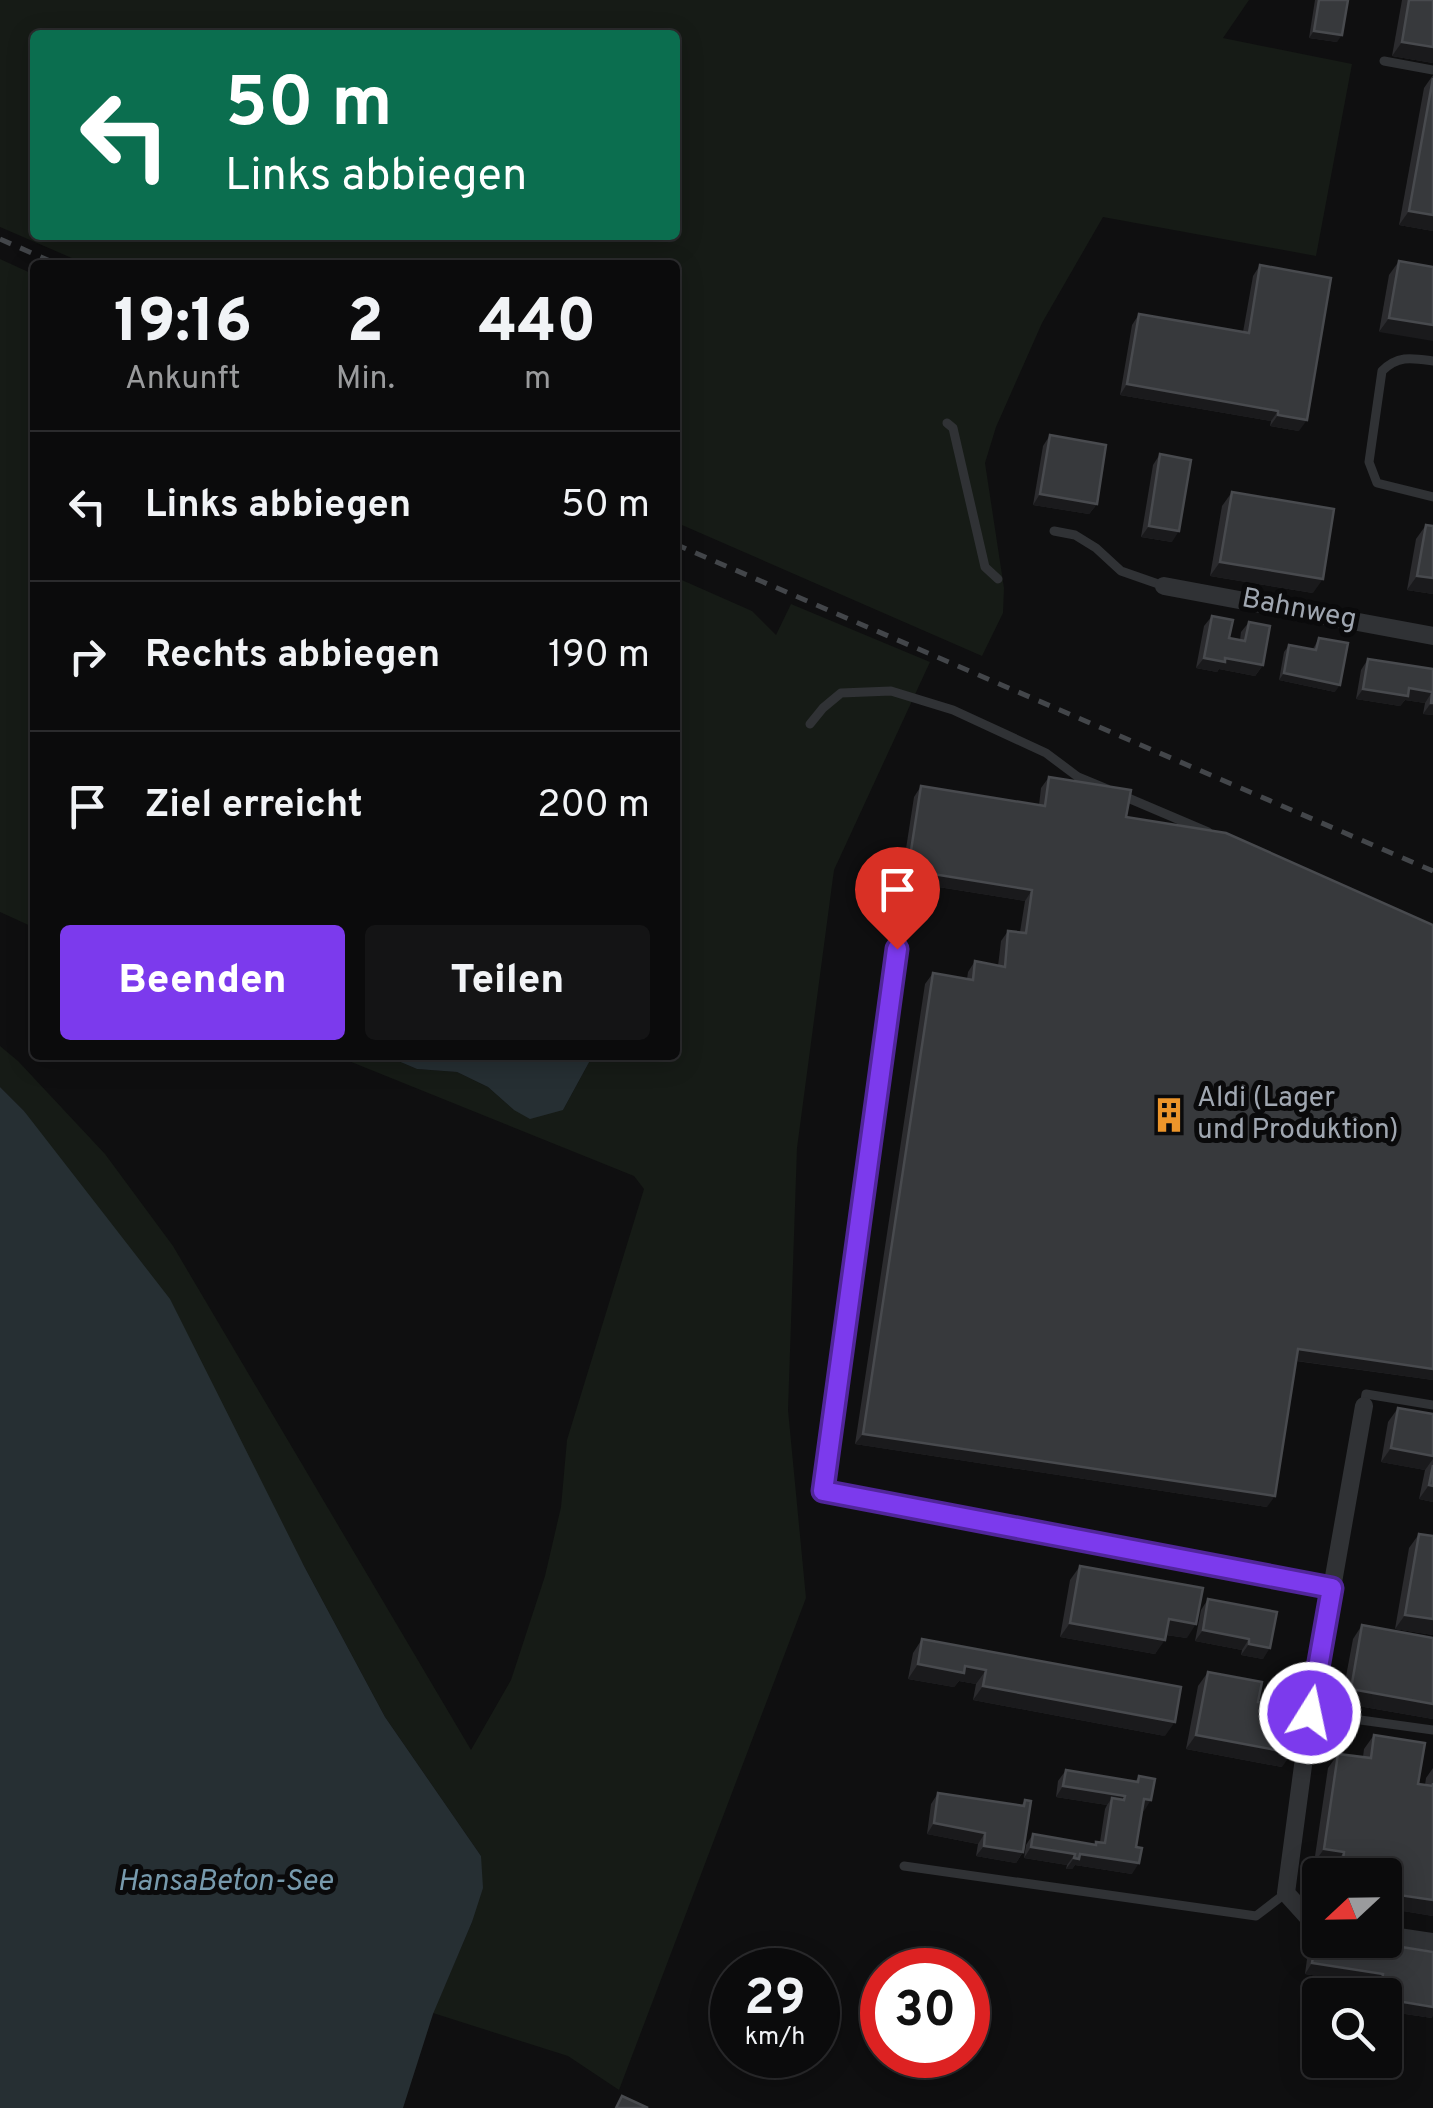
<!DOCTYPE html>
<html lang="de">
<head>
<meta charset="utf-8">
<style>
	:root { --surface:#0b0b0c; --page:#141415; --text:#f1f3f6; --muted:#9a9b9d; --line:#2b2b2d; --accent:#7c3aed }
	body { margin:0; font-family:Overpass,sans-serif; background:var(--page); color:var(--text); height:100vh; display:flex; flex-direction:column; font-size:38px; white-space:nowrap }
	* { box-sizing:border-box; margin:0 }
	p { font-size:32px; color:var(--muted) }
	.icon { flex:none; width:55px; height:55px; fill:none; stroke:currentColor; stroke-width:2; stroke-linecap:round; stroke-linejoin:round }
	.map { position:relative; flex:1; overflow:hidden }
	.panel { position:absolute; left:30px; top:260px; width:650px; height:800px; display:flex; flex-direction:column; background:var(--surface); border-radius:10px; box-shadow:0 5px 25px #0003,0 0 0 2px var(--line) }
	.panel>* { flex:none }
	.banner { position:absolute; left:30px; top:30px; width:650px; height:210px; border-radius:10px; box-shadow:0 5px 25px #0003,0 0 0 2px var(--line); background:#0b6e4f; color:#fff; overflow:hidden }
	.needle { width:65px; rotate:248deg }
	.tools { position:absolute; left:1302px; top:1858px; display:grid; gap:20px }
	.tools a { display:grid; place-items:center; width:100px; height:100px; border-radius:10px; background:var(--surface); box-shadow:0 5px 25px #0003,0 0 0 2px var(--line); font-size:50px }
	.speed { position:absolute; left:710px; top:1948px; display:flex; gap:20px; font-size:50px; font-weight:700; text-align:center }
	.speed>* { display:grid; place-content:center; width:130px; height:130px; border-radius:50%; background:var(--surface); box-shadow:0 5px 25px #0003,0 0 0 2px var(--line); line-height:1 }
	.speed small { font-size:25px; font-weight:400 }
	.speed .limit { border:15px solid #d22; background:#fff; color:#111 }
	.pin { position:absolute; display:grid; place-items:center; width:85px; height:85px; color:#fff; margin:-102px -42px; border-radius:50% 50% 50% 0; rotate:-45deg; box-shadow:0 0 10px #0007 }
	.pin .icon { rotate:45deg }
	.me { position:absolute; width:110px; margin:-55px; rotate:10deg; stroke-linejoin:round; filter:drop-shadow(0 0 8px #0008) }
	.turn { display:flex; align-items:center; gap:35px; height:210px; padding:0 30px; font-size:45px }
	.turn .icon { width:130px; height:130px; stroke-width:2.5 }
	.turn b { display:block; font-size:70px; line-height:85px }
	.eta { display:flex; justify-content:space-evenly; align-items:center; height:170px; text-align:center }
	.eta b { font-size:60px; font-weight:800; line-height:70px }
	.action { display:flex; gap:20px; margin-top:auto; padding:20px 30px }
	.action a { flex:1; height:115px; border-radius:10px; background:var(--accent); color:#fff; font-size:40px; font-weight:800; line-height:115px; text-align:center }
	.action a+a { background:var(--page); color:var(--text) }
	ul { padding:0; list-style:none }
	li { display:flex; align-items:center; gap:30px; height:150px; padding:0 30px; border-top:2px solid var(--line) }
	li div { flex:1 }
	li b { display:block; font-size:38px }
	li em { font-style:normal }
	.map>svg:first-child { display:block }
	.green { fill:#161b16; fill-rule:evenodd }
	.water { fill:#262f33 }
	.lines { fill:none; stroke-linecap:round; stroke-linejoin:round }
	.lane { stroke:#303235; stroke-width:9 }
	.street { stroke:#303235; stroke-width:18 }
	.rail { stroke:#43464a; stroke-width:5; stroke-dasharray:12 10; stroke-linecap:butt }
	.wall { fill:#2b2b2e }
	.shaded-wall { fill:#1a1a1c }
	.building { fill:#37393c; stroke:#484a4e; stroke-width:2.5 }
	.route-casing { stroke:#51269a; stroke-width:25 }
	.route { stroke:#7c3aed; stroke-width:18 }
	.labels { text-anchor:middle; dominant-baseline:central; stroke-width:10; stroke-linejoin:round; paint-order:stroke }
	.street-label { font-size:28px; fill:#a0a7b1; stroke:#0a0a0b }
	.poi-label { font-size:28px; fill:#a0a7b1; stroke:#0a0a0b; text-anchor:start }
	.water-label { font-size:30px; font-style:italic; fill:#779aad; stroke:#0a0a0b }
</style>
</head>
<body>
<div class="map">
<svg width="1433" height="2108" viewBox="0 0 1433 2108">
	<rect width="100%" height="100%" fill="#0f0f10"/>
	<g class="green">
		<path d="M 0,0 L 1249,0 L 1223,38 L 1352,64 L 1316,256 L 1103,217 L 1042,323 L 996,427 L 985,463 L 1004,588 L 1003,613 L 982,656 L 675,522 L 675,265 L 88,265 L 0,227 ZM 35,35 L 675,35 L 675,235 L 35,235 Z"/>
		<polygon points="0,259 35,275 35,928 0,912"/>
		<polygon points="675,577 752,611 776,635 791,604 930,662 834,870 797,1148 788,1410 806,1598 619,2090 568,2056 433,2013 472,1922 481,1856 385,1717 304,1566 24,1111 0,1087 0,1046 18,1061 105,1154 173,1246 471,1750 511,1680 545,1576 561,1507 567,1440 644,1189 634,1176 334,1055 384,1055 417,1069 457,1072 488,1087 514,1110 563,1110 593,1055 675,1055"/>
	</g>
	<g class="water">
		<polygon points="384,1055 593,1055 563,1110 530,1119 514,1110 488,1087 457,1072 417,1069"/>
		<polygon points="0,1087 24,1111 170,1299 304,1566 385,1717 481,1856 483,1888 472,1922 433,2014 403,2108 0,2108"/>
	</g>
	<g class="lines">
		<g class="lane">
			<polyline points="1384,61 1433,70"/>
			<path d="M 1433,361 C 1412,358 1398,355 1382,371 L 1369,462 L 1377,483 L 1433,497"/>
			<polyline points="947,423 953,428 985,567 998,579"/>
			<polyline points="1054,531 1075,535 1096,548 1121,571 1164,586"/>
			<polyline points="810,724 823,708 841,693 891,691 953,710 1046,753 1078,777 1107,789"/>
			<polyline points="1121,795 1208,832"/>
			<polyline points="897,949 823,1491 1332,1588"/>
			<polyline points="1364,1406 1366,1394 1433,1405"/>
			<polyline points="1310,1713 1433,1730"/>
			<polyline points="904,1866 1256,1916 1286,1893"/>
		</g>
		<g class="street">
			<polyline points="1164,586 1433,636"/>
			<polyline points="1320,1925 1314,1924 1286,1893 1310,1713 1364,1406"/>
			<polyline points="1385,1935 1433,1942"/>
		</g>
		<g class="rail">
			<polyline points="0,239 59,265"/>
			<polyline points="675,544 1433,871"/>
		</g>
	</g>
	<g class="wall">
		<polygon points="1315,0 1348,0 1337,42 1309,38"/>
		<polygon points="1402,0 1433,0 1433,63 1392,56"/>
		<polygon points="1433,75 1433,231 1399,225 1424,88"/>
		<polygon points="1399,261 1433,267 1379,332 1389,275"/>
		<polygon points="1260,265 1299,431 1270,426 1271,421 1120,395 1132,325 1139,314 1243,332 1253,276"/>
		<polygon points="1050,435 1097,504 1089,514 1033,505 1043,446"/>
		<polygon points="1160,454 1172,542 1141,537 1153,465"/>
		<polygon points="1232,492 1313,593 1210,576 1222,506"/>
		<polygon points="1426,525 1433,594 1407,590 1416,539"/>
		<polygon points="1212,616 1229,638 1240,640 1241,632 1249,622 1263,665 1255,676 1219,669 1217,672 1196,668 1204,626"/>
		<polygon points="1319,638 1335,692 1279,680 1284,652 1289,645 1313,649"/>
		<polygon points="1368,659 1433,669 1433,715 1423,714 1425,703 1405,700 1400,706 1356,699 1361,670"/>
		<polygon points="1049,777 1126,817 1433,925 1433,1380 1296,1361 1267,1507 855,1444 925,984 933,973 967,979 968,972 975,961 998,966 1001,941 1008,931 1020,932 1025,901 901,881 914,797 921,786 1039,805 1041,788"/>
		<polygon points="1398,1408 1433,1414 1433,1502 1419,1499 1425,1470 1381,1462 1388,1422"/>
		<polygon points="1419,1534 1433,1536 1433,1635 1395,1629 1409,1548"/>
		<polygon points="1080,1566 1187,1638 1166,1635 1155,1654 1060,1637 1070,1580"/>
		<polygon points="1208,1599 1277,1612 1263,1659 1241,1655 1242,1650 1195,1641 1201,1610"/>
		<polygon points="1362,1625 1433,1638 1433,1719 1341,1703 1353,1639"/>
		<polygon points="922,1639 1165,1736 973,1700 976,1684 959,1681 954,1687 908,1679 913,1653"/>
		<polygon points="1208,1672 1258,1702 1282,1767 1186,1749 1198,1686"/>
		<polygon points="1374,1735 1418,1784 1425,1785 1426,1778 1433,1768 1433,1916 1385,1908 1385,1875 1333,1875 1334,1866 1314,1863 1328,1768 1338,1754 1363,1757 1364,1749"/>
		<polygon points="1066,1770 1135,1782 1139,1776 1144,1811 1142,1810 1132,1874 1075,1865 1072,1869 1066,1869 1067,1865 1024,1858 1026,1845 1033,1834 1094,1845 1096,1842 1100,1842 1105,1809 1107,1805 1056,1797 1058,1781"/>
		<polygon points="938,1793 1021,1806 1025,1800 1023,1852 1016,1863 976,1856 978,1844 927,1834 931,1804"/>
		<polygon points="1317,1934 1358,1940 1432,2018 1385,2011 1385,1995 1374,1995 1375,1985 1305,1974 1309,1944"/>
	</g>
	<g class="shaded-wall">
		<polygon points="1314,31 1342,35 1337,42 1309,38"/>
		<polygon points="1402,42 1433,47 1433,63 1392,56"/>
		<polygon points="1409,211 1433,215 1433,231 1399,225"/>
		<polygon points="1389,318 1433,325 1433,341 1379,332"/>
		<polygon points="1127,384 1278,411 1271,421 1120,395"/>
		<polygon points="1278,415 1307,420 1299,431 1270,426"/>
		<polygon points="1040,494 1097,504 1089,514 1033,505"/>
		<polygon points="1149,526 1179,531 1172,542 1141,537"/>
		<polygon points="1220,562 1323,579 1313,593 1210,576"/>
		<polygon points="1417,576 1433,578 1433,594 1407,590"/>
		<polygon points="1204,658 1225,658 1263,665 1255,676 1219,669 1217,672 1196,668"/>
		<polygon points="1284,673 1340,685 1335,692 1279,680"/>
		<polygon points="1409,688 1432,692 1425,703 1405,700 1400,706 1356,699 1363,689"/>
		<polygon points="1431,703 1433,703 1433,715 1423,714"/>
		<polygon points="908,870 1032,890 1025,901 901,881"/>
		<polygon points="1298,1349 1433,1369 1433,1380 1291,1360"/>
		<polygon points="863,1434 1275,1496 1267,1507 855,1444"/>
		<polygon points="1391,1448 1433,1456 1433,1459 1425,1470 1381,1462"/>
		<polygon points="1429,1485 1433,1486 1433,1502 1419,1499"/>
		<polygon points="1405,1615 1433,1619 1433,1635 1395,1629"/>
		<polygon points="1169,1619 1196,1624 1187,1638 1159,1634"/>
		<polygon points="1070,1623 1165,1640 1155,1654 1060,1637"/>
		<polygon points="1203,1630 1249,1639 1242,1650 1195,1641"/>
		<polygon points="1249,1644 1270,1648 1263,1659 1241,1655"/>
		<polygon points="918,1664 965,1666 986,1670 976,1684 959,1681 954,1687 908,1679"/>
		<polygon points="983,1686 1175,1722 1165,1736 973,1700"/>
		<polygon points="1351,1689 1433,1704 1433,1719 1341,1703"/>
		<polygon points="1196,1735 1292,1753 1282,1767 1186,1749"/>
		<polygon points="1063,1786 1125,1796 1117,1807 1112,1798 1107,1805 1056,1797"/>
		<polygon points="1144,1799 1151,1800 1144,1811 1136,1810"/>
		<polygon points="934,1823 985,1833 978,1844 927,1834"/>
		<polygon points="984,1846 1023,1852 1016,1863 976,1856"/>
		<polygon points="1031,1847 1075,1854 1067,1865 1024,1858"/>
		<polygon points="1324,1849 1344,1852 1334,1866 1314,1863"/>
		<polygon points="1080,1854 1139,1863 1132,1874 1075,1865 1072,1869 1066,1869 1074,1858"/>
		<polygon points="1385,1893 1433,1900 1433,1916 1385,1908"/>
		<polygon points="1312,1963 1383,1974 1375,1985 1305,1974"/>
		<polygon points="1385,1999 1433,2007 1433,2016 1432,2018 1385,2011"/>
	</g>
	<g class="building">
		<polygon points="1319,0 1348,0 1342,35 1314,31"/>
		<polygon points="1409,0 1433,0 1433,47 1402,42"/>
		<polygon points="1433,78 1433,215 1409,211"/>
		<polygon points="1399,261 1433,267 1433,325 1389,318"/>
		<polygon points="1260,265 1331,278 1307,420 1278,415 1278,411 1127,384 1139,314 1249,333"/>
		<polygon points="1050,435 1106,445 1097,504 1040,494"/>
		<polygon points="1160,454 1191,460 1179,531 1149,526"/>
		<polygon points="1232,492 1334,509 1323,579 1220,562"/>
		<polygon points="1426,525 1433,526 1433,578 1417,576"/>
		<polygon points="1212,616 1233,620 1229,638 1245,641 1249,622 1270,626 1263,665 1225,658 1225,662 1204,658"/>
		<polygon points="1319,638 1348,643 1340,685 1284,673 1289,645 1316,650"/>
		<polygon points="1368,659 1433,669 1433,703 1431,703 1432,692 1409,688 1408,696 1363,689"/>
		<polygon points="1049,777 1131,790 1126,817 1226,833 1433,925 1433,1369 1298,1349 1275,1496 863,1434 933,973 973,980 975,961 1005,967 1008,931 1026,933 1032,890 908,870 921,786 1045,806"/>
		<polygon points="1398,1408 1433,1414 1433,1456 1391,1448"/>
		<polygon points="1433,1465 1433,1486 1429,1485"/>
		<polygon points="1419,1534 1433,1536 1433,1619 1405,1615"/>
		<polygon points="1080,1566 1203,1588 1196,1624 1169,1619 1165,1640 1070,1623"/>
		<polygon points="1208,1599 1277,1612 1270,1648 1249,1644 1249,1639 1203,1630"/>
		<polygon points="1362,1625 1433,1638 1433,1704 1351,1689"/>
		<polygon points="922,1639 1181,1687 1175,1722 983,1686 986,1670 965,1666 964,1673 918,1664"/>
		<polygon points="1208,1672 1262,1682 1258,1702 1300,1710 1292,1753 1196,1735"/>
		<polygon points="1374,1735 1425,1743 1418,1784 1433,1786 1433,1783 1433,1900 1385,1893 1385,1875 1354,1875 1341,1873 1344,1852 1324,1849 1338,1754 1371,1758"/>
		<polygon points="1066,1770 1138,1782 1139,1776 1155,1779 1151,1800 1144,1799 1136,1847 1142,1848 1139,1863 1080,1854 1079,1859 1074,1858 1075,1854 1031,1847 1033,1834 1096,1845 1096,1842 1105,1843 1112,1798 1124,1800 1125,1796 1063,1786"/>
		<polygon points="938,1793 1024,1806 1025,1800 1031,1801 1023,1852 984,1846 985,1833 934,1823"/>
		<polygon points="1317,1934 1320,1934 1320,1940 1358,1940 1433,1952 1433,2007 1385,1999 1385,1995 1379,1995 1383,1974 1312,1963"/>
		<polygon points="622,2096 648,2108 616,2108"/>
	</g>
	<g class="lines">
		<defs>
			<polyline id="route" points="897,949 823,1491 1332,1588 1310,1713"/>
		</defs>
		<use href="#route" class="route-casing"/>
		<use href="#route" class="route"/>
	</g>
	<defs>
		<symbol id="building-bare" viewBox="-9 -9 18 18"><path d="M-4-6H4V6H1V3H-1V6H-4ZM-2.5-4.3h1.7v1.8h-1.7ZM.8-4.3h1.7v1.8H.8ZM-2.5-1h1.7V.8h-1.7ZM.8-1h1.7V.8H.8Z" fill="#ed952a" stroke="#0a0a0b" stroke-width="2.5" paint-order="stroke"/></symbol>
	</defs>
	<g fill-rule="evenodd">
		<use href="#building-bare" x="1144" y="1090" width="50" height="50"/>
	</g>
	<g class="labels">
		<g class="street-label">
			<text transform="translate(1299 610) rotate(11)">Bahnweg</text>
		</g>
		<g class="poi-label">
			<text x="1197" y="1099">Aldi (Lager<tspan x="1197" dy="32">und Produktion)</tspan></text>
		</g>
		<g class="water-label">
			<text x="225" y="1882">HansaBeton-See</text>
		</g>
	</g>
</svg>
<div class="tools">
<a><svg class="needle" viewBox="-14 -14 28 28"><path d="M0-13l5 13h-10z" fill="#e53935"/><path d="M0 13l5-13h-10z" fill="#9a9b9d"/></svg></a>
<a><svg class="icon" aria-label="search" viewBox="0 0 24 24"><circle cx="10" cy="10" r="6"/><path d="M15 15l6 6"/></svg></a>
</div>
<div class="speed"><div>29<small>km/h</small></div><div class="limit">30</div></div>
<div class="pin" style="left:897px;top:949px;background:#d93025"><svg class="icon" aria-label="arrive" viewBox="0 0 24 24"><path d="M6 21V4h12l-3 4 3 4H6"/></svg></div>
<svg class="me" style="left:1310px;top:1713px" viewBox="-20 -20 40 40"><circle r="17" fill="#7c3aed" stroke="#fff" stroke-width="3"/><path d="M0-11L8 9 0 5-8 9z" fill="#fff"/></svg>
<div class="banner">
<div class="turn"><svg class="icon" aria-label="left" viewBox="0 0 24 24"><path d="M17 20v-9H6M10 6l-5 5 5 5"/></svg><div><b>50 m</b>Links abbiegen</div></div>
</div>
<section class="panel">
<div class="eta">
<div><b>19:16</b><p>Ankunft</p></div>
<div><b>2</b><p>Min.</p></div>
<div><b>440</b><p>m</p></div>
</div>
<ul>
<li><svg class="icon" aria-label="left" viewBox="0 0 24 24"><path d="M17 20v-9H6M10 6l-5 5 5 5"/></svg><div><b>Links abbiegen</b></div><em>50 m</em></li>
<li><svg class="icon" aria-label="right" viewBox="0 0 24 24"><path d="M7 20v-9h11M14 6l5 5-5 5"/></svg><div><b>Rechts abbiegen</b></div><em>190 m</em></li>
<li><svg class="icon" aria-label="arrive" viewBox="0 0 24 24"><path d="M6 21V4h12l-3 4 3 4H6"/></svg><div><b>Ziel erreicht</b></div><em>200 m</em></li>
</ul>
<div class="action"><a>Beenden</a><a>Teilen</a></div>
</section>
</div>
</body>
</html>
